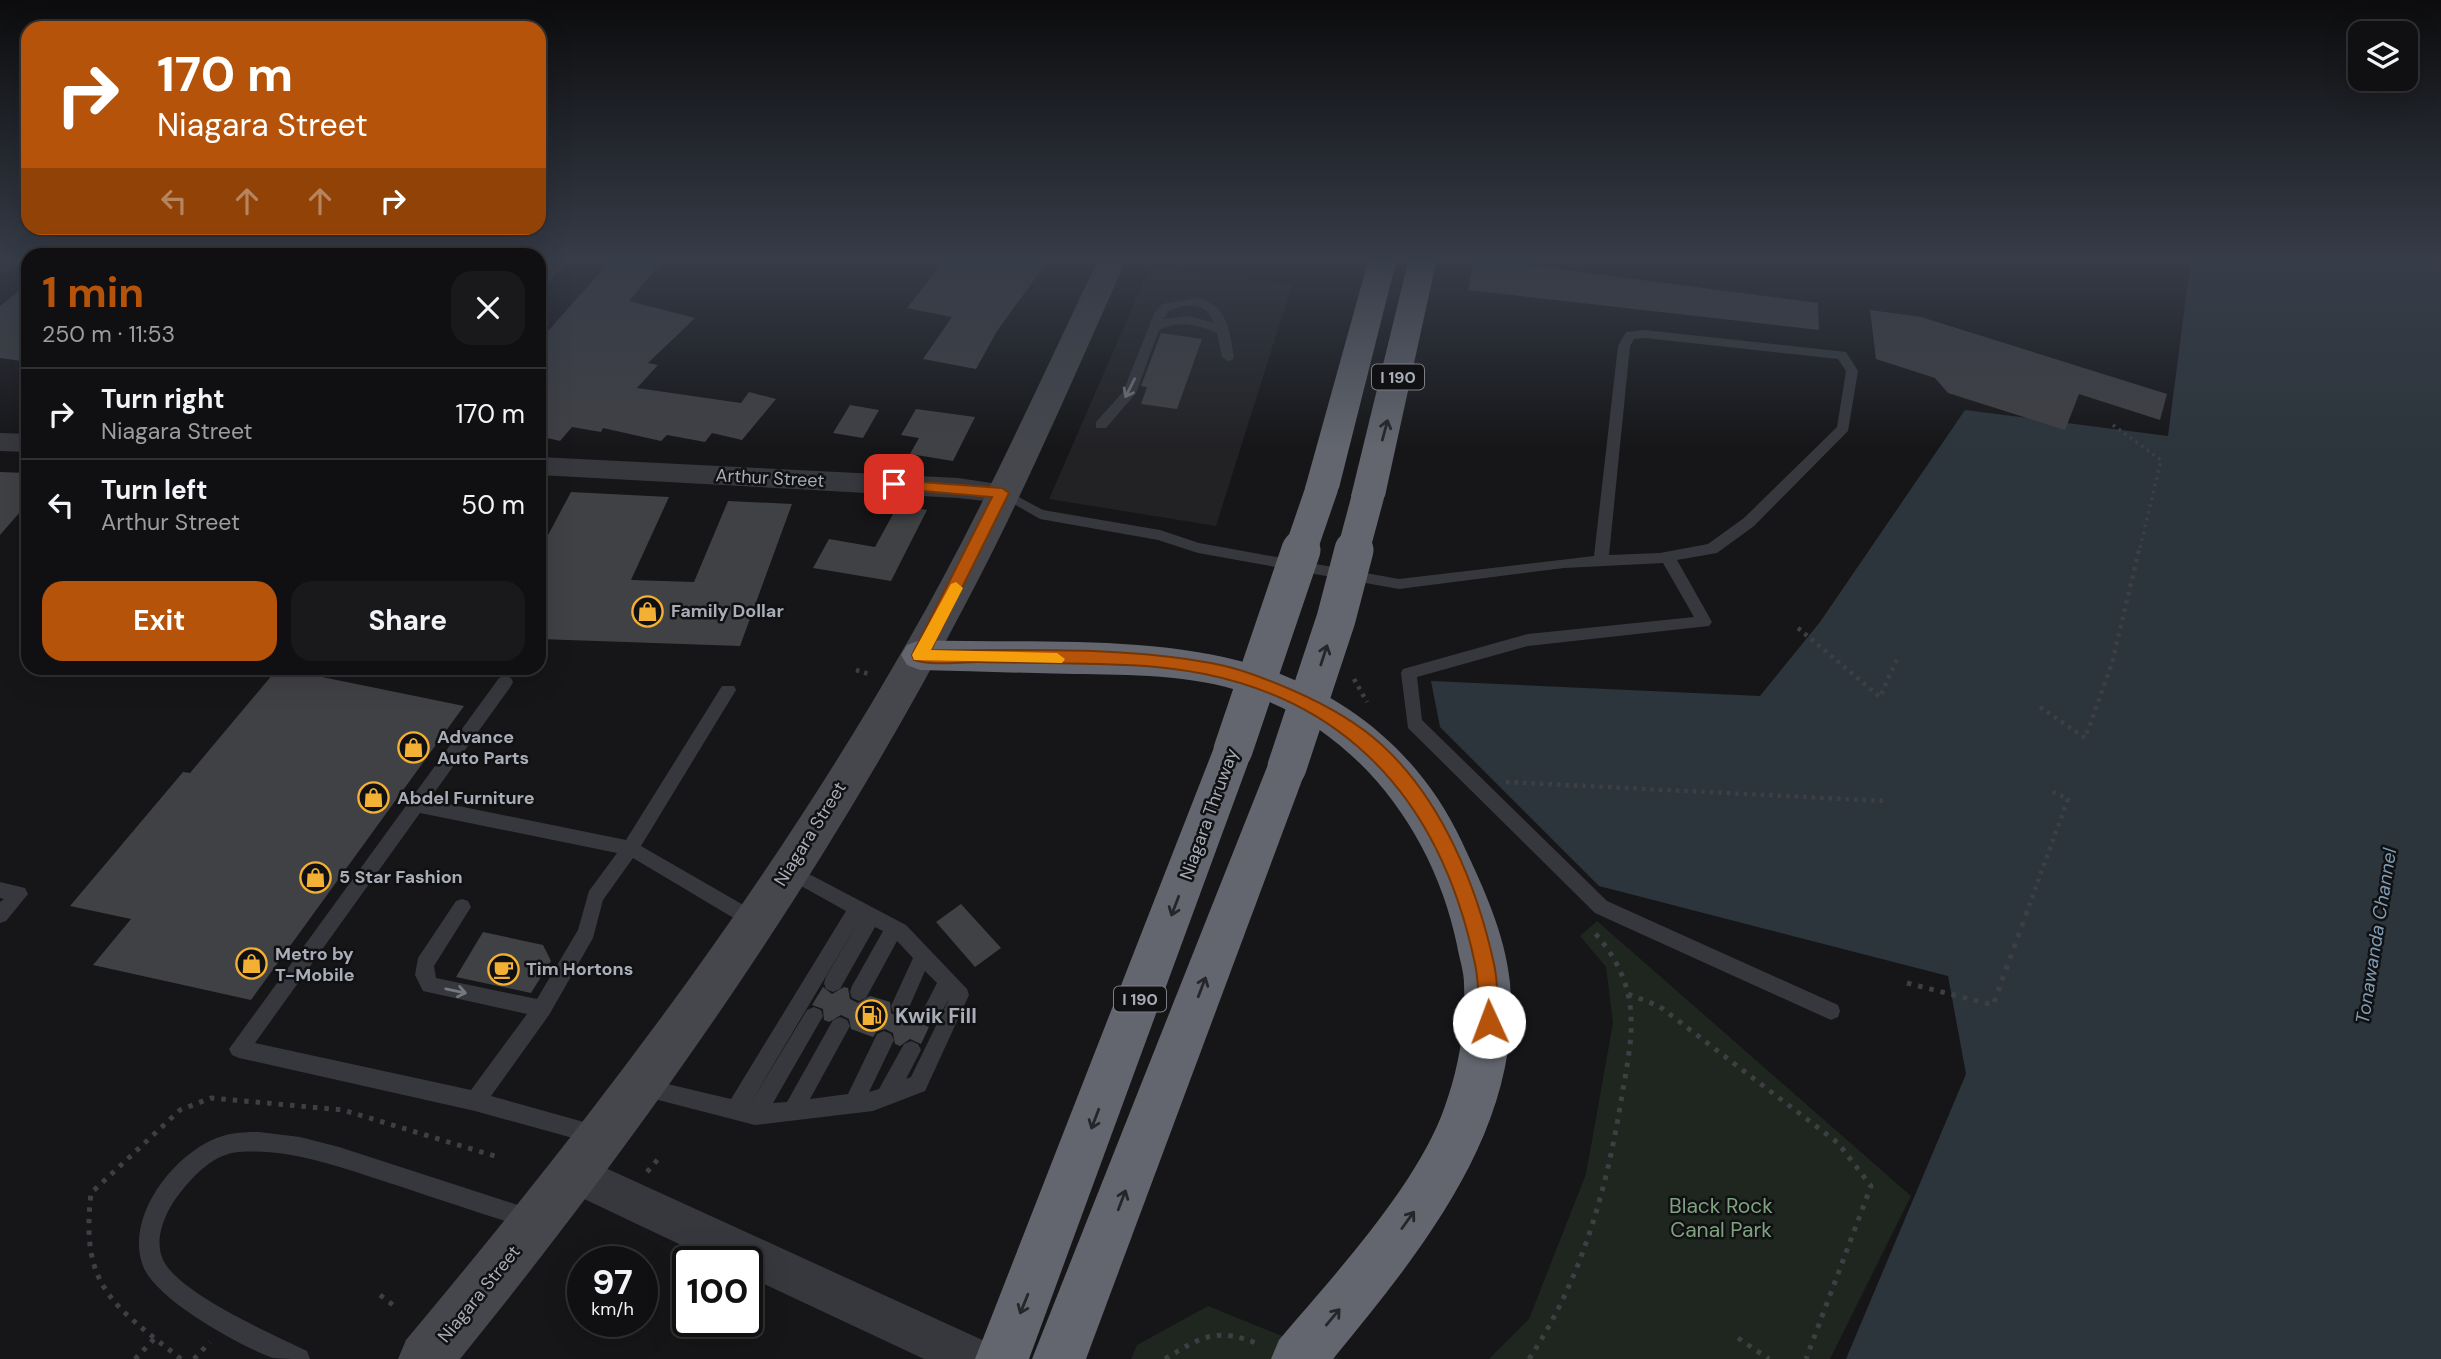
<!DOCTYPE html>
<html lang="en">
<head>
<meta charset="utf-8">
<style>
	:root { --surface:#101012; --page:#19191b; --text:#f1f3f6; --muted:#9c9d9f; --line:#303032; --accent:#b45309 }
	body { margin:0; font-family:"DM Sans",sans-serif; background:var(--page); color:var(--text); height:100vh; display:flex; flex-direction:column; font-size:26px; white-space:nowrap }
	* { box-sizing:border-box; margin:0 }
	p { font-size:23px; color:var(--muted) }
	.icon { flex:none; width:38px; height:38px; fill:none; stroke:currentColor; stroke-width:2; stroke-linecap:round; stroke-linejoin:round }
	.map { position:relative; flex:1; overflow:hidden }
	.side { position:absolute; left:21px; top:248px; width:525px; height:427px; display:flex; flex-direction:column; background:var(--surface); border-radius:21px; box-shadow:0 7px 28px #0002,0 0 0 2px var(--line) }
	.side>* { flex:none }
	.guide { position:absolute; left:21px; top:21px; width:525px; height:214px; border-radius:21px; box-shadow:0 7px 28px #0002,0 0 0 2px var(--line); background:#b45309; color:#fff; overflow:hidden }
	.tools { position:absolute; left:2348px; top:21px; display:grid; gap:14px }
	.tools a { display:grid; place-items:center; width:70px; height:70px; border-radius:14px; background:var(--surface); box-shadow:0 7px 28px #0002,0 0 0 2px var(--line); font-size:35px }
	.speed { position:absolute; left:567px; top:1246px; display:flex; gap:14px; font-size:35px; font-weight:700; text-align:center }
	.speed>* { display:grid; place-content:center; width:91px; height:91px; border-radius:50%; background:var(--surface); box-shadow:0 7px 28px #0002,0 0 0 2px var(--line); line-height:1 }
	.speed small { font-size:18px; font-weight:400 }
	.speed .limit { border:4px solid #111; border-radius:10px; background:#fff; color:#111 }
	.pin { position:absolute; display:grid; place-items:center; width:60px; height:60px; color:#fff; margin:-30px; border-radius:14px; box-shadow:0 4px 10px #0006 }
	.me { position:absolute; width:77px; margin:-38px; rotate:358deg; stroke-linejoin:round; filter:drop-shadow(0 0 5px #0008) }
	.turn { display:flex; align-items:center; gap:24px; height:147px; padding:0 21px; font-size:32px }
	.turn .icon { width:91px; height:91px; stroke-width:2.5 }
	.turn b { display:block; font-size:49px; line-height:60px }
	.lanes { display:flex; align-items:center; height:66px; padding:0 21px; background:#0003; justify-content:center; gap:35px; direction:ltr }
	.lanes .off { opacity:.35 }
	.round { display:grid; place-items:center; flex:none; width:74px; height:74px; border-radius:21px; background:var(--page) }
	.summary { display:flex; align-items:center; justify-content:space-between; height:119px; padding:0 21px }
	h1 { font-size:42px; font-weight:700; line-height:52px; color:var(--accent) }
	.primary-button { display:flex; gap:14px; margin-top:auto; padding:14px 21px }
	.primary-button a { flex:1; height:80px; border-radius:21px; background:var(--accent); color:#fff; font-size:28px; font-weight:700; line-height:80px; text-align:center }
	.primary-button a+a { background:var(--page); color:var(--text) }
	ul { padding:0; list-style:none }
	li { display:flex; align-items:center; gap:21px; height:91px; padding:0 21px; border-top:2px solid var(--line) }
	li div { flex:1 }
	li b { display:block; font-size:26px }
	li em { font-style:normal }
	.map>svg:first-child { display:block }
	.built { fill:#222225 }
	.green { fill:#1e261f }
	.water { fill:#2c353c }
	.building { fill:#404145 }
	.lines { fill:none; stroke-linecap:round; stroke-linejoin:round }
	.path-far2 { stroke:#3d3f44; stroke-width:3.5; stroke-dasharray:2.5 4.5; stroke-linecap:butt }
	.path-far1 { stroke:#3d3f44; stroke-width:4.5; stroke-dasharray:3.5 5; stroke-linecap:butt }
	.path { stroke:#3d3f44; stroke-width:5; stroke-dasharray:4.5 7; stroke-linecap:butt }
	.lane { fill:#37383d; fill-rule:evenodd }
	.street { fill:#37383d; fill-rule:evenodd }
	.secondary { fill:#45474d; fill-rule:evenodd }
	.highway { fill:#63666e; fill-rule:evenodd }
	.highway-bridge-far1 { stroke:#63666e; stroke-width:32 }
	.highway-bridge { stroke:#63666e; stroke-width:39 }
	.oneway { stroke:#757881 }
	.oneway2 { stroke:#26262a }
	.route { fill:#b45309; stroke:#753606; stroke-width:2 }
	.slow { fill:#f59e0b }
	.labels { text-anchor:middle; dominant-baseline:central; stroke-width:5; stroke-linejoin:round; paint-order:stroke }
	.shield { fill:#111113; stroke:#7b7e86; stroke-width:2 }
	.shield-label { font-size:16px; font-weight:bold; fill:#a8adb8 }
	.street-label { font-size:18px; fill:#a8adb8; stroke:#111113 }
	.poi-label { font-size:18px; font-weight:bold; fill:#a8adb8; stroke:#111113; text-anchor:start }
	.water-label { font-size:19px; font-style:italic; fill:#7f9bb3; stroke:#111113 }
	.near-poi-label { font-size:21px; font-weight:bold; fill:#a8adb8; stroke:#111113; text-anchor:start }
	.near-park-label { font-size:21px; fill:#7fa381; stroke:#111113 }
</style>
</head>
<body>
<div class="map">
<svg width="2441" height="1359" viewBox="0 0 2441 1359">
	<rect width="100%" height="100%" fill="#161618"/>
	<polygon class="built" points="1150,267 1292,285 1216,526 1049,499"/>
	<g class="green">
		<polygon points="1597,921 1911,1196 1830,1359 1489,1359 1529,1319 1586,1174 1613,1023 1606,967 1580,936"/>
		<polygon points="1208,1306 1339,1359 1131,1359 1137,1345"/>
	</g>
	<polygon class="water" points="2191,258 2441,258 2441,1359 1846,1359 1966,1074 1948,976 1599,886 1440,727 1431,681 1760,696 1820,622 1965,410 2168,436"/>
	<g class="building">
		<polygon points="613,258 665,258 629,301 695,318 648,363 658,365 637,388 741,403 749,392 776,399 742,440 712,433 705,442 667,435 661,441 603,428 601,432 572,427 560,441 539,436 539,341"/>
		<polygon points="946,258 1050,258 997,331 976,369 923,359 952,317 907,308"/>
		<polygon points="1474,258 1818,303 1819,330 1468,290"/>
		<polygon points="28,284 28,362 0,358 0,306"/>
		<polygon points="1870,310 1921,317 2167,394 2160,420 2079,394 2065,430 1948,393 1935,378 1876,359"/>
		<polygon points="1161,333 1202,339 1177,409 1141,404 1147,387 1141,386"/>
		<polygon points="850,405 879,410 863,438 833,433"/>
		<polygon points="916,409 975,417 953,461 910,454 919,438 901,435"/>
		<polygon points="0,472 28,473 28,503 0,535"/>
		<polygon points="571,492 669,497 631,580 694,582 728,501 792,504 740,646 539,639 539,552"/>
		<polygon points="898,505 927,510 891,581 813,568 829,539 875,547"/>
		<polygon points="278,668 464,706 251,1000 93,965 131,919 70,906 183,772 190,773"/>
		<polygon points="961,904 1001,948 975,967 936,922"/>
		<polygon points="483,932 543,945 551,961 531,993 456,977"/>
		<polygon points="823,987 832,994 844,987 848,988 850,999 858,1003 870,996 890,1002 891,1013 899,1017 908,1014 911,1010 919,1012 920,1023 929,1027 921,1044 910,1039 900,1046 895,1044 893,1033 885,1029 876,1032 873,1037 851,1029 849,1019 841,1015 829,1022 824,1020 823,1009 812,1005"/>
	</g>
	<g class="lines">
		<polyline class="path-far2" points="2113,425 2161,460 2139,552"/>
		<g class="path-far1">
			<polyline points="1798,628 1880,697 1897,659"/>
			<polyline points="856,670 869,674"/>
			<polyline points="1354,679 1367,702"/>
			<polyline points="2040,707 2085,738 2112,663 2139,550"/>
			<polyline points="1506,782 1886,801"/>
			<polyline points="2026,914 2068,799 2051,791"/>
		</g>
		<g class="path">
			<polyline points="1907,983 1993,1005 2027,912"/>
			<polyline points="1628,994 1659,1006 1838,1143 1871,1186 1806,1359"/>
			<polyline points="647,1172 659,1158"/>
			<polyline points="380,1295 393,1305"/>
			<polyline points="1738,1338 1769,1359"/>
			<polyline points="135,1359 155,1338"/>
			<path d="M 181,1359 C 113,1305 80,1287 91,1193 L 180,1110 L 211,1098 L 343,1110 L 498,1157"/>
			<polyline points="194,1359 210,1342"/>
			<path d="M 1165,1359 C 1204,1335 1217,1327 1261,1345"/>
			<path d="M 1529,1359 C 1582,1279 1607,1189 1622,1095 C 1627,1065 1634,1035 1630,1005 C 1626,976 1612,951 1592,930"/>
		</g>
		<g class="lane">
			<path d="M 1197,298 C 1228,306 1229,329 1234,357 L 1232,360 L 1228,361 L 1222,357 L 1217,333 C 1197,324 1179,320 1159,330 L 1136,393 L 1106,428 L 1096,428 L 1096,422 L 1123,392 L 1154,314 L 1162,304 ZM 1183,306 C 1199,305 1208,307 1214,323 L 1190,316 L 1163,319 L 1170,310 Z"/>
			<path d="M 1645,330 L 1846,352 L 1858,371 L 1848,431 L 1754,526 L 1717,553 L 1677,560 L 1712,622 L 1709,626 L 1528,646 L 1417,677 L 1422,720 L 1607,901 L 1838,1005 L 1840,1011 L 1838,1017 L 1831,1020 L 1595,913 L 1408,728 L 1401,673 L 1403,669 L 1528,634 L 1694,617 L 1663,563 L 1564,568 L 1399,589 L 1198,553 L 1158,540 L 1040,519 L 995,493 L 1002,488 L 1043,510 L 1160,530 L 1199,543 L 1399,579 L 1594,556 L 1618,346 L 1626,332 ZM 1645,338 L 1838,359 L 1846,371 L 1837,427 L 1744,518 L 1708,544 L 1660,553 L 1609,555 L 1630,346 L 1634,339 Z"/>
			<path d="M 505,676 L 511,678 L 513,682 L 511,686 L 429,800 L 626,840 L 722,686 L 734,686 L 736,690 L 641,846 L 759,914 L 762,920 L 759,926 L 753,928 L 747,926 L 633,858 L 603,900 L 593,938 L 549,1015 L 491,1096 L 605,1128 L 608,1135 L 605,1142 L 598,1145 L 475,1111 L 239,1058 L 232,1055 L 229,1049 L 499,678 ZM 420,813 L 617,853 L 589,891 L 578,930 L 537,999 L 436,978 L 434,966 L 471,907 L 468,901 L 462,899 L 456,901 L 418,958 L 415,975 L 423,991 L 527,1014 L 471,1090 L 255,1043 Z"/>
			<path d="M 786,867 L 813,876 L 906,925 L 967,989 L 969,995 L 925,1091 L 873,1111 L 755,1125 L 635,1094 L 632,1087 L 635,1080 L 642,1078 L 731,1099 L 846,911 L 803,887 L 780,880 L 777,875 L 780,870 ZM 860,919 L 826,977 L 824,983 L 826,989 L 833,992 L 840,989 L 875,927 L 883,931 L 852,986 L 850,992 L 852,998 L 859,1001 L 866,998 L 897,941 L 913,958 L 891,1006 L 893,1012 L 900,1015 L 907,1012 L 925,971 L 937,983 L 920,1016 L 922,1022 L 929,1025 L 936,1022 L 950,997 L 911,1077 L 906,1079 L 921,1050 L 918,1044 L 911,1041 L 904,1044 L 879,1089 L 869,1092 L 894,1040 L 891,1034 L 884,1031 L 877,1034 L 848,1094 L 810,1099 L 850,1026 L 847,1020 L 840,1017 L 833,1020 L 787,1102 L 773,1103 L 823,1016 L 821,1010 L 814,1007 L 807,1010 L 750,1104 Z"/>
			<polygon points="0,882 25,888 28,894 6,921 0,923 0,902 4,899 0,898"/>
			<path d="M 259,1132 L 300,1137 L 339,1147 L 530,1209 L 537,1212 L 540,1219 L 537,1226 L 530,1229 C 486,1215 443,1201 399,1186 C 347,1170 294,1148 239,1152 C 214,1154 195,1174 180,1193 C 167,1209 154,1236 162,1257 C 173,1291 274,1335 307,1351 L 310,1359 C 299,1359 283,1359 273,1358 C 240,1346 156,1300 143,1266 C 125,1219 170,1159 212,1140 C 227,1133 242,1132 259,1132 Z"/>
		</g>
		<g class="street">
			<polygon points="0,258 23,258 8,272 0,274"/>
			<polygon points="546,258 571,258 547,284 539,286 539,265"/>
			<polygon points="0,433 28,434 28,452 0,451"/>
			<polygon points="539,457 958,478 1012,486 1016,493 1012,500 1002,503 958,498 539,475"/>
			<polygon points="575,1154 989,1343 995,1359 924,1359 747,1276 747,1262 717,1262 561,1188 555,1174 561,1160"/>
		</g>
		<path class="secondary" d="M 1099,258 L 1127,258 C 1075,374 1025,492 965,605 C 824,875 651,1123 460,1359 L 398,1359 L 406,1340 C 591,1119 765,892 908,641 C 979,518 1037,387 1099,258 Z"/>
		<g class="highway">
			<polygon points="1369,258 1397,258 1339,488 1334,496 1322,500 1310,496 1305,488"/>
			<polygon points="1409,258 1437,258 1385,496 1380,504 1368,508 1356,504 1351,496"/>
			<path d="M 920,640 C 1028,644 1150,634 1254,665 C 1347,693 1421,754 1462,842 C 1483,887 1505,933 1510,983 C 1523,1129 1419,1254 1333,1359 L 1271,1359 L 1279,1340 C 1333,1276 1418,1185 1445,1106 C 1459,1067 1466,1025 1464,984 C 1464,971 1459,958 1457,945 C 1434,833 1358,730 1246,693 C 1191,674 1130,675 1073,674 C 1022,673 971,671 920,670 L 907,665 L 901,655 L 907,645 Z"/>
			<polygon points="1233,734 1247,739 1253,750 1029,1359 975,1359 1213,750 1219,739"/>
			<polygon points="1287,750 1301,755 1307,767 1086,1359 1032,1359 1267,767 1273,755"/>
		</g>
		<g class="highway-bridge-far1">
			<polyline points="1300,552 1322,488"/>
			<polyline points="1353,552 1368,496"/>
		</g>
		<g class="highway-bridge">
			<polyline points="1233,750 1301,550"/>
			<polyline points="1287,767 1336,619 1354,550"/>
		</g>
	</g>
	<defs><path id="oneway-shaft" d="M-6 0H5M1.5-3L5.5 0L1.5 3" fill="none" stroke-width="1.6" stroke-linecap="round" stroke-linejoin="round" transform="scale(1.75)"/></defs>
	<g class="oneway">
		<use href="#oneway-shaft" transform="translate(1130 388) rotate(117)"/>
		<use href="#oneway-shaft" transform="translate(456 991) rotate(12)"/>
	</g>
	<g class="oneway2">
		<use href="#oneway-shaft" transform="translate(1385 430) rotate(-75)"/>
		<use href="#oneway-shaft" transform="translate(1324 655) rotate(-72)"/>
		<use href="#oneway-shaft" transform="translate(1175 906) rotate(111)"/>
		<use href="#oneway-shaft" transform="translate(1202 987) rotate(-69)"/>
		<use href="#oneway-shaft" transform="translate(1095 1119) rotate(111)"/>
		<use href="#oneway-shaft" transform="translate(1122 1200) rotate(-69)"/>
		<use href="#oneway-shaft" transform="translate(1408 1220) rotate(-54)"/>
		<use href="#oneway-shaft" transform="translate(1024 1304) rotate(112)"/>
		<use href="#oneway-shaft" transform="translate(1333 1317) rotate(-50)"/>
	</g>
	<linearGradient id="sky" x2="0" y2="1"><stop stop-color="#0c0c0d"/><stop offset="0.58" stop-color="#363c48"/><stop offset="1" stop-color="#363c48" stop-opacity="0"/></linearGradient>
	<rect width="2441" height="448" fill="url(#sky)"/>
	<path class="route" d="M 894,480 L 1002,488 L 1009,493 L 931,650 C 1024,651 1119,646 1211,663 C 1239,668 1266,679 1292,690 C 1324,704 1356,721 1382,745 C 1442,800 1477,886 1494,964 C 1498,983 1498,1003 1499,1022 L 1496,1029 L 1489,1031 L 1483,1029 L 1480,1022 C 1479,1003 1479,983 1475,964 C 1436,777 1319,672 1126,665 C 1077,663 1027,663 978,662 C 958,662 933,666 914,660 L 912,655 L 992,497 L 889,488 L 887,484 Z"/>
	<polygon class="slow" points="956,582 963,588 931,650 1057,653 1065,659 1062,663 914,660 912,655 951,584"/>
	<defs>
		<symbol id="shop-ring" viewBox="-11 -11 22 22"><circle r="9.5" fill="#111113" stroke="#f2b134" stroke-width="1.5"/><path d="M-5-2.5h2.3a2.7 3.5 0 0 1 5.4 0H5L5.5 6h-11ZM-1.5-2.5h3a1.5 2.3 0 0 0-3 0Z" fill="#f2b134"/></symbol>
		<symbol id="cafe-ring" viewBox="-11 -11 22 22"><circle r="9.5" fill="#111113" stroke="#f2b134" stroke-width="1.5"/><path d="M-5.5-4.5H6V0H3Q3 3.5 0 3.5H-2.5Q-5.5 3.5-5.5 0ZM3-3.2v2h1.7v-2ZM-6 4.5H4V6H-6Z" fill="#f2b134"/></symbol>
		<symbol id="fuel-ring" viewBox="-11 -11 22 22"><circle r="9.5" fill="#111113" stroke="#f2b134" stroke-width="1.5"/><path d="M-5.5-6h7V0h2V4h1.3V-2.5L3-4.5l.8-.8L6-3V5H2.5V1h-1V6h-7ZM-4.2-4.7v3.2H.2V-4.7Z" fill="#f2b134"/></symbol>
	</defs>
	<g fill-rule="evenodd">
		<use href="#shop-ring" x="630" y="594" width="35" height="35"/>
		<use href="#shop-ring" x="396" y="730" width="35" height="35"/>
		<use href="#shop-ring" x="356" y="780" width="35" height="35"/>
		<use href="#shop-ring" x="298" y="860" width="35" height="35"/>
		<use href="#shop-ring" x="234" y="946" width="35" height="35"/>
		<use href="#cafe-ring" x="486" y="952" width="35" height="35"/>
		<use href="#fuel-ring" x="854" y="998" width="35" height="35"/>
	</g>
	<g class="labels">
		<g class="shield">
			<rect x="1372" y="364.5" width="52" height="25" rx="5"/>
			<rect x="1114" y="986.5" width="52" height="25" rx="5"/>
		</g>
		<g class="shield-label">
			<text x="1398" y="377">I 190</text>
			<text x="1140" y="999">I 190</text>
		</g>
		<g class="street-label">
			<text transform="translate(770 478) rotate(3)">Arthur Street</text>
			<text transform="translate(1209 814) rotate(-70)">Niagara Thruway</text>
			<text transform="translate(810 834) rotate(-58)">Niagara Street</text>
			<text transform="translate(479 1294) rotate(-51)">Niagara Street</text>
		</g>
		<g class="poi-label">
			<text x="671" y="611">Family Dollar</text>
			<text x="437" y="737">Advance<tspan x="437" dy="21">Auto Parts</tspan></text>
			<text x="397" y="798">Abdel Furniture</text>
			<text x="339" y="877">5 Star Fashion</text>
			<text x="275" y="954">Metro by<tspan x="275" dy="21">T-Mobile</tspan></text>
			<text x="526" y="969">Tim Hortons</text>
		</g>
		<g class="water-label">
			<text transform="translate(2376 936) rotate(-81)">Tonawanda Channel</text>
		</g>
		<g class="near-poi-label">
			<text x="895" y="1016">Kwik Fill</text>
		</g>
		<g class="near-park-label">
			<text x="1721" y="1206">Black Rock<tspan x="1721" dy="24">Canal Park</tspan></text>
		</g>
	</g>
</svg>
<div class="tools">
<a><svg class="icon" aria-label="layers" viewBox="0 0 24 24"><path d="M12 4l9 5-9 5-9-5zM3 14l9 5 9-5"/></svg></a>
</div>
<div class="speed"><div>97<small>km/h</small></div><div class="limit">100</div></div>
<div class="pin" style="left:894px;top:484px;background:#d93025"><svg class="icon" aria-label="arrive" viewBox="0 0 24 24"><path d="M6 21V4h12l-3 4 3 4H6"/></svg></div>
<svg class="me" style="left:1489px;top:1022px" viewBox="-20 -20 40 40"><circle r="19" fill="#fff"/><path d="M0-13L10 11 0 6-10 11z" fill="#b45309"/></svg>
<div class="guide">
<div class="turn"><svg class="icon" aria-label="right" viewBox="0 0 24 24"><path d="M7 20v-9h11M14 6l5 5-5 5"/></svg><div><b>170 m</b>Niagara Street</div></div>
<div class="lanes"><svg class="icon off" aria-label="left" viewBox="0 0 24 24"><path d="M17 20v-9H6M10 6l-5 5 5 5"/></svg><svg class="icon off" aria-label="ahead" viewBox="0 0 24 24"><path d="M12 20V5M6 11l6-6 6 6"/></svg><svg class="icon off" aria-label="ahead" viewBox="0 0 24 24"><path d="M12 20V5M6 11l6-6 6 6"/></svg><svg class="icon" aria-label="right" viewBox="0 0 24 24"><path d="M7 20v-9h11M14 6l5 5-5 5"/></svg></div>
</div>
<section class="side">
<div class="summary"><div><h1>1 min</h1><p>250 m · 11:53</p></div><a class="round"><svg class="icon" aria-label="close" viewBox="0 0 24 24"><path d="M6 6l12 12M18 6L6 18"/></svg></a></div>
<ul>
<li><svg class="icon" aria-label="right" viewBox="0 0 24 24"><path d="M7 20v-9h11M14 6l5 5-5 5"/></svg><div><b>Turn right</b><p>Niagara Street</p></div><em>170 m</em></li>
<li><svg class="icon" aria-label="left" viewBox="0 0 24 24"><path d="M17 20v-9H6M10 6l-5 5 5 5"/></svg><div><b>Turn left</b><p>Arthur Street</p></div><em>50 m</em></li>
</ul>
<div class="primary-button"><a>Exit</a><a>Share</a></div>
</section>
</div>
</body>
</html>
